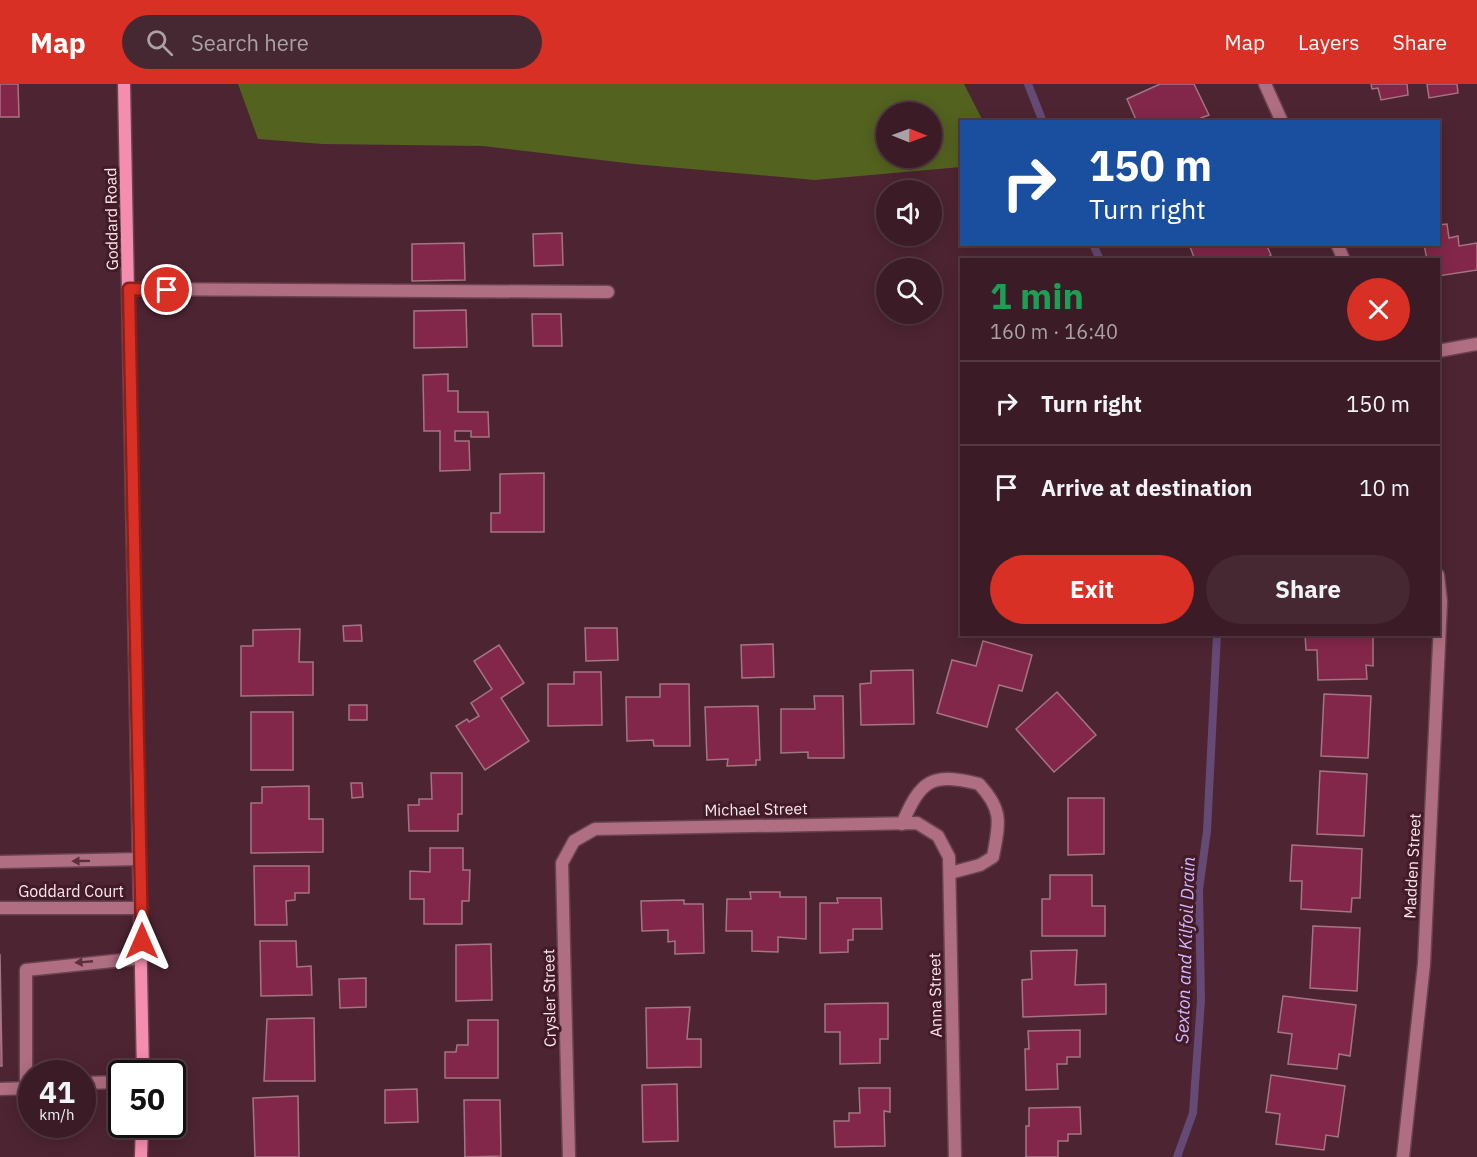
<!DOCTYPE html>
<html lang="en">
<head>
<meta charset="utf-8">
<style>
	:root { --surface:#3a1b26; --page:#452832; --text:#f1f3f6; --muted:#aba1a7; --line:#543943; --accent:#d93025 }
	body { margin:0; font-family:"IBM Plex Sans",sans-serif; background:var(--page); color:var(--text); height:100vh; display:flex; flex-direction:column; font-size:22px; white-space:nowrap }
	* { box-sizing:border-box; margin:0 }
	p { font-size:20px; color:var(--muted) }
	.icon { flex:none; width:33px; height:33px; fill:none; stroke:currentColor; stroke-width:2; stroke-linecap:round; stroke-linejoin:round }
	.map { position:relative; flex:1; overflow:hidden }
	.side { position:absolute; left:960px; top:174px; width:480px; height:378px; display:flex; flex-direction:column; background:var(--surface); border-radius:0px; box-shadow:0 3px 15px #0003,0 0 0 2px var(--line) }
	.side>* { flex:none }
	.top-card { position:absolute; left:960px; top:36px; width:480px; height:126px; border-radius:0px; box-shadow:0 3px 15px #0003,0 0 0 2px var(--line); background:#1a4fa0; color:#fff; overflow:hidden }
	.needle { width:39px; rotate:91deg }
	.fabs { position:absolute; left:876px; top:18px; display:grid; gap:12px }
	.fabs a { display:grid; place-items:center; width:66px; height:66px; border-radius:50%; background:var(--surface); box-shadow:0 3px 15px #0003,0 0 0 2px var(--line); font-size:30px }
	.speed { position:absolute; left:18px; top:976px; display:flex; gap:12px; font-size:30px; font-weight:700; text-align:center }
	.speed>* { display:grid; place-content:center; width:78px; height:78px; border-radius:50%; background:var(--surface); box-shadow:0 3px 15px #0003,0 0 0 2px var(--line); line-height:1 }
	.speed small { font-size:15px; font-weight:400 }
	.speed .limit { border:3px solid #111; border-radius:9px; background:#fff; color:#111 }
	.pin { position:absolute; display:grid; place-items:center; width:51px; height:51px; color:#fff; margin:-26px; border:3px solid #fff; border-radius:50%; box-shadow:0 2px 6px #0007 }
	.me { position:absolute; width:66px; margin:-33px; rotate:0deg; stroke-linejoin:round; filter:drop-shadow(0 0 4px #0008) }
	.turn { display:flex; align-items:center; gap:21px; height:126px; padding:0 30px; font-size:27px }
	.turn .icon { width:78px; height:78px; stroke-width:2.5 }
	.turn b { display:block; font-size:42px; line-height:51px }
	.round { display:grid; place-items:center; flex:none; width:63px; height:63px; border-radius:32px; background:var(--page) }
	.headline { display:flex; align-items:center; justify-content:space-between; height:102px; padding:0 30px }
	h1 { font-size:36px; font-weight:800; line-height:45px; color:#1e9e55 }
	.cta { display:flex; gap:12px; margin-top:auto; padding:12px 30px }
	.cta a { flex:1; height:69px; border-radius:36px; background:var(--accent); color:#fff; font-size:24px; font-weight:800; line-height:69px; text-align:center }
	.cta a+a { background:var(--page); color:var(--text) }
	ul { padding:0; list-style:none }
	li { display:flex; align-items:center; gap:18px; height:84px; padding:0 30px; border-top:2px solid var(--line) }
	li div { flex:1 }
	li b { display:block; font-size:22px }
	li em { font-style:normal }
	header { display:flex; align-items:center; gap:36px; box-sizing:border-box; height:84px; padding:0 30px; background:var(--accent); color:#fff }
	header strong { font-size:28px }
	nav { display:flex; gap:33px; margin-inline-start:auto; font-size:21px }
	.search { width:420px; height:54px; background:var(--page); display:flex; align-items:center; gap:15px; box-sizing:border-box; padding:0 21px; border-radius:33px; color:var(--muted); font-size:22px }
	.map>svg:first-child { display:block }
	.green { fill:#53621f; fill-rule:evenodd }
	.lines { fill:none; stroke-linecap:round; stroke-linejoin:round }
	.stream { stroke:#654a75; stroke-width:8 }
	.building { fill:#83274a; stroke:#a57482; stroke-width:1.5 }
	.service-casing { stroke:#694350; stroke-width:15 }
	.minor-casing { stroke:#694350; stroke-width:15 }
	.secondary-casing { stroke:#694350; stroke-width:15 }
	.service { stroke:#af6e81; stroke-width:12 }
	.minor { stroke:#af6e81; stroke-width:12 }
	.secondary { stroke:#f48dae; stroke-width:12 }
	.oneway { fill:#5d2f3e }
	.route-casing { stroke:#8d1f18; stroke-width:15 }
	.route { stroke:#d93025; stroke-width:10 }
	.labels { text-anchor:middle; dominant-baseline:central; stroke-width:6; stroke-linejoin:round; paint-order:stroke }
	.street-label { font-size:16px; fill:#fee7ed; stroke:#421a28 }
	.water-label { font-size:18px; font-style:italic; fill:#d2bbfe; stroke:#421a28 }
</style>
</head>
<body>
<header>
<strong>Map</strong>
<div class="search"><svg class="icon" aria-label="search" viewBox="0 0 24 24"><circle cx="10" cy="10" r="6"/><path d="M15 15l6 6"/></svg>Search here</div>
<nav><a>Map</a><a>Layers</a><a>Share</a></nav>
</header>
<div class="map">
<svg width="1477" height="1073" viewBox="0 0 1477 1073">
	<rect width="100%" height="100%" fill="#4d2432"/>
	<path class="green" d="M 238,0 L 964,0 L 983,37 L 962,38 L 961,83 L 815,96 L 634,80 L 483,62 L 323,60 L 258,55 ZM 886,28 L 932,28 L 932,74 L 886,74 Z"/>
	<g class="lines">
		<g class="stream">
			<polyline points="1028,0 1043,38"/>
			<polyline points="1093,160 1100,176"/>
			<polyline points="1177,1073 1193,1029 1201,916 1199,806 1207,747 1217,550"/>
		</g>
	</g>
	<g class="building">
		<polygon points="0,0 18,0 19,33 0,33"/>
		<polygon points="1160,0 1194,0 1209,31 1201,34 1203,38 1137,38 1127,15"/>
		<polygon points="1371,0 1407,0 1408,11 1381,16 1378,4 1372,5"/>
		<polygon points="1427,0 1457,0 1458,9 1429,14"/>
		<polygon points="1447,140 1449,154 1458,152 1459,162 1477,159 1477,186 1438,192 1438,176 1427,176 1424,160 1438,160 1438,141"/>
		<polygon points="562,149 563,181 534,182 533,150"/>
		<polygon points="464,159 465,196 412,197 412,160"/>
		<polygon points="1189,160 1266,160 1271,171 1264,176 1195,176"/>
		<polygon points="466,226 467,263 414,264 414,227"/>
		<polygon points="532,230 561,230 562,262 533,262"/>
		<polygon points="448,290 448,307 458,307 458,328 488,328 489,353 471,353 471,347 455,347 455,357 469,357 470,386 440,387 440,347 424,347 423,291"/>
		<polygon points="544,389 544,448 491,448 491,429 500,429 500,390"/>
		<polygon points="361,541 362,557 344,557 343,542"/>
		<polygon points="585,544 617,544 618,576 586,577"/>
		<polygon points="300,545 299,578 313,578 313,611 241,612 241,562 253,562 253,546"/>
		<polygon points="1305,550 1373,550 1373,582 1366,581 1367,595 1318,596 1317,566 1306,566"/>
		<polygon points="983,557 1032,571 1022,607 999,601 987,643 937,629 952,576 976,582"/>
		<polygon points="773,560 774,593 742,594 741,561"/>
		<polygon points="499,561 524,599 501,614 529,657 485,686 456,642 467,635 469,638 479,632 471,619 492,605 474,577"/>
		<polygon points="913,586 914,640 861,641 860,600 871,599 871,587"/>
		<polygon points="574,588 601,588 602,641 548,642 548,600 574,600"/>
		<polygon points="660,600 689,600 690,662 654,662 653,656 627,657 626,613 660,613"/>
		<polygon points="1057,608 1096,651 1054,688 1016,645"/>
		<polygon points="1324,610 1371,612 1368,674 1321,672"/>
		<polygon points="814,612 843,612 844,674 808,674 808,668 781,669 781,625 815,625"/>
		<rect x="349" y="621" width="18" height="15"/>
		<polygon points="758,622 760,676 756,676 756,681 727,682 728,675 707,676 705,623"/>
		<rect x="251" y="628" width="42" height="58"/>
		<polygon points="1320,687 1367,690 1364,752 1317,750"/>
		<polygon points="431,689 462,689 462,730 458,730 458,747 409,747 408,721 419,721 419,715 432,715"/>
		<polygon points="351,699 362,699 363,713 352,714"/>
		<polygon points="309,702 309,735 323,735 323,768 251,769 251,719 262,719 262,703"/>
		<polygon points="1068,714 1104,714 1104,770 1068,771"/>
		<polygon points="1292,761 1362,765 1360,814 1352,814 1351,828 1301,825 1302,797 1290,797"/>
		<polygon points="430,764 463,764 463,786 470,786 469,817 462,817 462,840 424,840 424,815 410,815 410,787 430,788"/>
		<polygon points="254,782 309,782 309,809 295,809 295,816 286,817 287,841 255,841"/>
		<polygon points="1050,791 1092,791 1092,822 1105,822 1105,852 1042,852 1042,815 1050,815"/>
		<polygon points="750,808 780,808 780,813 806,813 806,855 778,853 778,868 752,867 752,847 726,847 727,815 751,815"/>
		<polygon points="837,814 881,814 882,845 853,845 853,856 848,856 848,868 820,869 820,819 838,819"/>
		<polygon points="684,816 684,820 703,820 704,869 675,870 675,857 668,858 668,846 642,847 641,817"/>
		<polygon points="1313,842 1360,844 1357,907 1310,904"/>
		<polygon points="260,857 296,857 297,883 311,882 312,911 261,912"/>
		<polygon points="491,860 492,916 456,917 456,861"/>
		<polygon points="1077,866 1075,901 1106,900 1106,930 1023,933 1022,896 1032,895 1031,867"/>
		<polygon points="0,870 2,982 0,982"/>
		<polygon points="366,894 366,923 340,924 339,895"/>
		<polygon points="1283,912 1356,921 1350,972 1339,970 1337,985 1288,980 1292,950 1278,948"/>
		<polygon points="888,919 888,955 880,955 880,979 840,980 840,948 825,948 825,920"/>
		<polygon points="690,923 687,955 701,955 701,983 647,984 646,924"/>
		<polygon points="314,934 315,997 264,997 267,935"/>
		<polygon points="468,936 498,936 498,994 445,994 445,968 456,968 457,961 468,961"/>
		<polygon points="1080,946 1080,973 1067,973 1067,980 1057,980 1058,1005 1026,1006 1025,965 1029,965 1028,947"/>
		<polygon points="1271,991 1345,1002 1338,1053 1326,1051 1324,1066 1276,1060 1280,1030 1266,1028"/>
		<polygon points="677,1000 678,1057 643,1058 642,1001"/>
		<polygon points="859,1004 890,1004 890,1028 884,1027 885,1062 835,1063 834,1037 849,1037 849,1029 860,1029"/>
		<polygon points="417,1005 418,1038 385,1039 385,1006"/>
		<polygon points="298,1012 299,1073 255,1073 253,1014"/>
		<polygon points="464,1016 500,1016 501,1072 465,1073"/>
		<polygon points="1080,1023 1081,1050 1068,1050 1068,1057 1058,1057 1058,1073 1026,1073 1026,1042 1029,1042 1029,1024"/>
	</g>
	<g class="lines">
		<defs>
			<g id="service">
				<polyline points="129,205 608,208"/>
				<path d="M 902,740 C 921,696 931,688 979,700 C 1004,727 999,739 993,773 L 980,781 L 950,789"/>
				<polyline points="82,999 122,998"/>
				<polyline points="26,1004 26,886 142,874"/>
				<polyline points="0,1005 32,1004"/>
			</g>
			<g id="minor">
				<polyline points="1265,0 1282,38"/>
				<polyline points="1337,160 1344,176"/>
				<polyline points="1438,267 1477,260"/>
				<polyline points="0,778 140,775"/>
				<polyline points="0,824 142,824"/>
				<polyline points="569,1073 562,779 574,757 595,745 917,739 938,752 949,773 955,1073"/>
				<polyline points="1403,1073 1424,880 1441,518 1438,491"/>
			</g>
			<g id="secondary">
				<polyline points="124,0 143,990"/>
				<polyline points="141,1073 142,1041"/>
			</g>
		</defs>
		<use href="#service" class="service-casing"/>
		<use href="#minor" class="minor-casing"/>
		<use href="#secondary" class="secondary-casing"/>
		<use href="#service" class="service"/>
		<use href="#minor" class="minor"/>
		<use href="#secondary" class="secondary"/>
	</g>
	<defs><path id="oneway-solid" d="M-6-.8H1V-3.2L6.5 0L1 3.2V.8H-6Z" transform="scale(1.5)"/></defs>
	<g class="oneway">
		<use href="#oneway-solid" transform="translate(81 777) rotate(179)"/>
		<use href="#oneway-solid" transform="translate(84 878) rotate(175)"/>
	</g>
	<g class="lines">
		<defs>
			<polyline id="route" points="142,857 129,205 167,206"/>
		</defs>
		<use href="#route" class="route-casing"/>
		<use href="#route" class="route"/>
	</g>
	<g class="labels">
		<g class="street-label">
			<text transform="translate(111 135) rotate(-91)">Goddard Road</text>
			<text transform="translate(756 725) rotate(-1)">Michael Street</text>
			<text transform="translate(1412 782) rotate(-87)">Madden Street</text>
			<text x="71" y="807">Goddard Court</text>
			<text transform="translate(935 911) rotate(-91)">Anna Street</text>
			<text transform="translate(549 914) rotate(-91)">Crysler Street</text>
		</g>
		<g class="water-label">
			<text transform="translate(1185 866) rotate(-88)">Sexton and Kilfoil Drain</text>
		</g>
	</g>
</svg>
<div class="fabs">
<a><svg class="needle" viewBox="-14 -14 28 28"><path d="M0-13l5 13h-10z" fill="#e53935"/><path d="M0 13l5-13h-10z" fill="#aba1a7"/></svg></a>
<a><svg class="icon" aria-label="sound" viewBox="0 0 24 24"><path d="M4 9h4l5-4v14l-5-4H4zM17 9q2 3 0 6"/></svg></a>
<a><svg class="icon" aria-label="search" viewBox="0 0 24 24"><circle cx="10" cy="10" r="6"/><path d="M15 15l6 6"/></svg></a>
</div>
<div class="speed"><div>41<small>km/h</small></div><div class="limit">50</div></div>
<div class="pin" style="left:167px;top:206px;background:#d93025"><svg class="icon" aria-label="arrive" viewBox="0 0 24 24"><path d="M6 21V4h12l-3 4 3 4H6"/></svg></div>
<svg class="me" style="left:142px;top:857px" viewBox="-20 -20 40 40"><path d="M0-17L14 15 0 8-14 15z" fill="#d93025" stroke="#fff" stroke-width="4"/></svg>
<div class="top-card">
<div class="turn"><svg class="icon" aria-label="right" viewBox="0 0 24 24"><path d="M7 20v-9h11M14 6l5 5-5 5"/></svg><div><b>150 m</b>Turn right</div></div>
</div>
<section class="side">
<div class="headline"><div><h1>1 min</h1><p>160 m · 16:40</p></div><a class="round" style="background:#d93025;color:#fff"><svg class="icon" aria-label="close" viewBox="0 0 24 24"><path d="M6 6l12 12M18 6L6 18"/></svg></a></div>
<ul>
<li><svg class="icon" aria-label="right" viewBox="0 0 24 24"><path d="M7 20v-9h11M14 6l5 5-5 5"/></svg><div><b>Turn right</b></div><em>150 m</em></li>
<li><svg class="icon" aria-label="arrive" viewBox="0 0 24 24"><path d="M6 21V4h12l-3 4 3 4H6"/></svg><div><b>Arrive at destination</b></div><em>10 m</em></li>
</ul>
<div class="cta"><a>Exit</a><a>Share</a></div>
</section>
</div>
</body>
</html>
